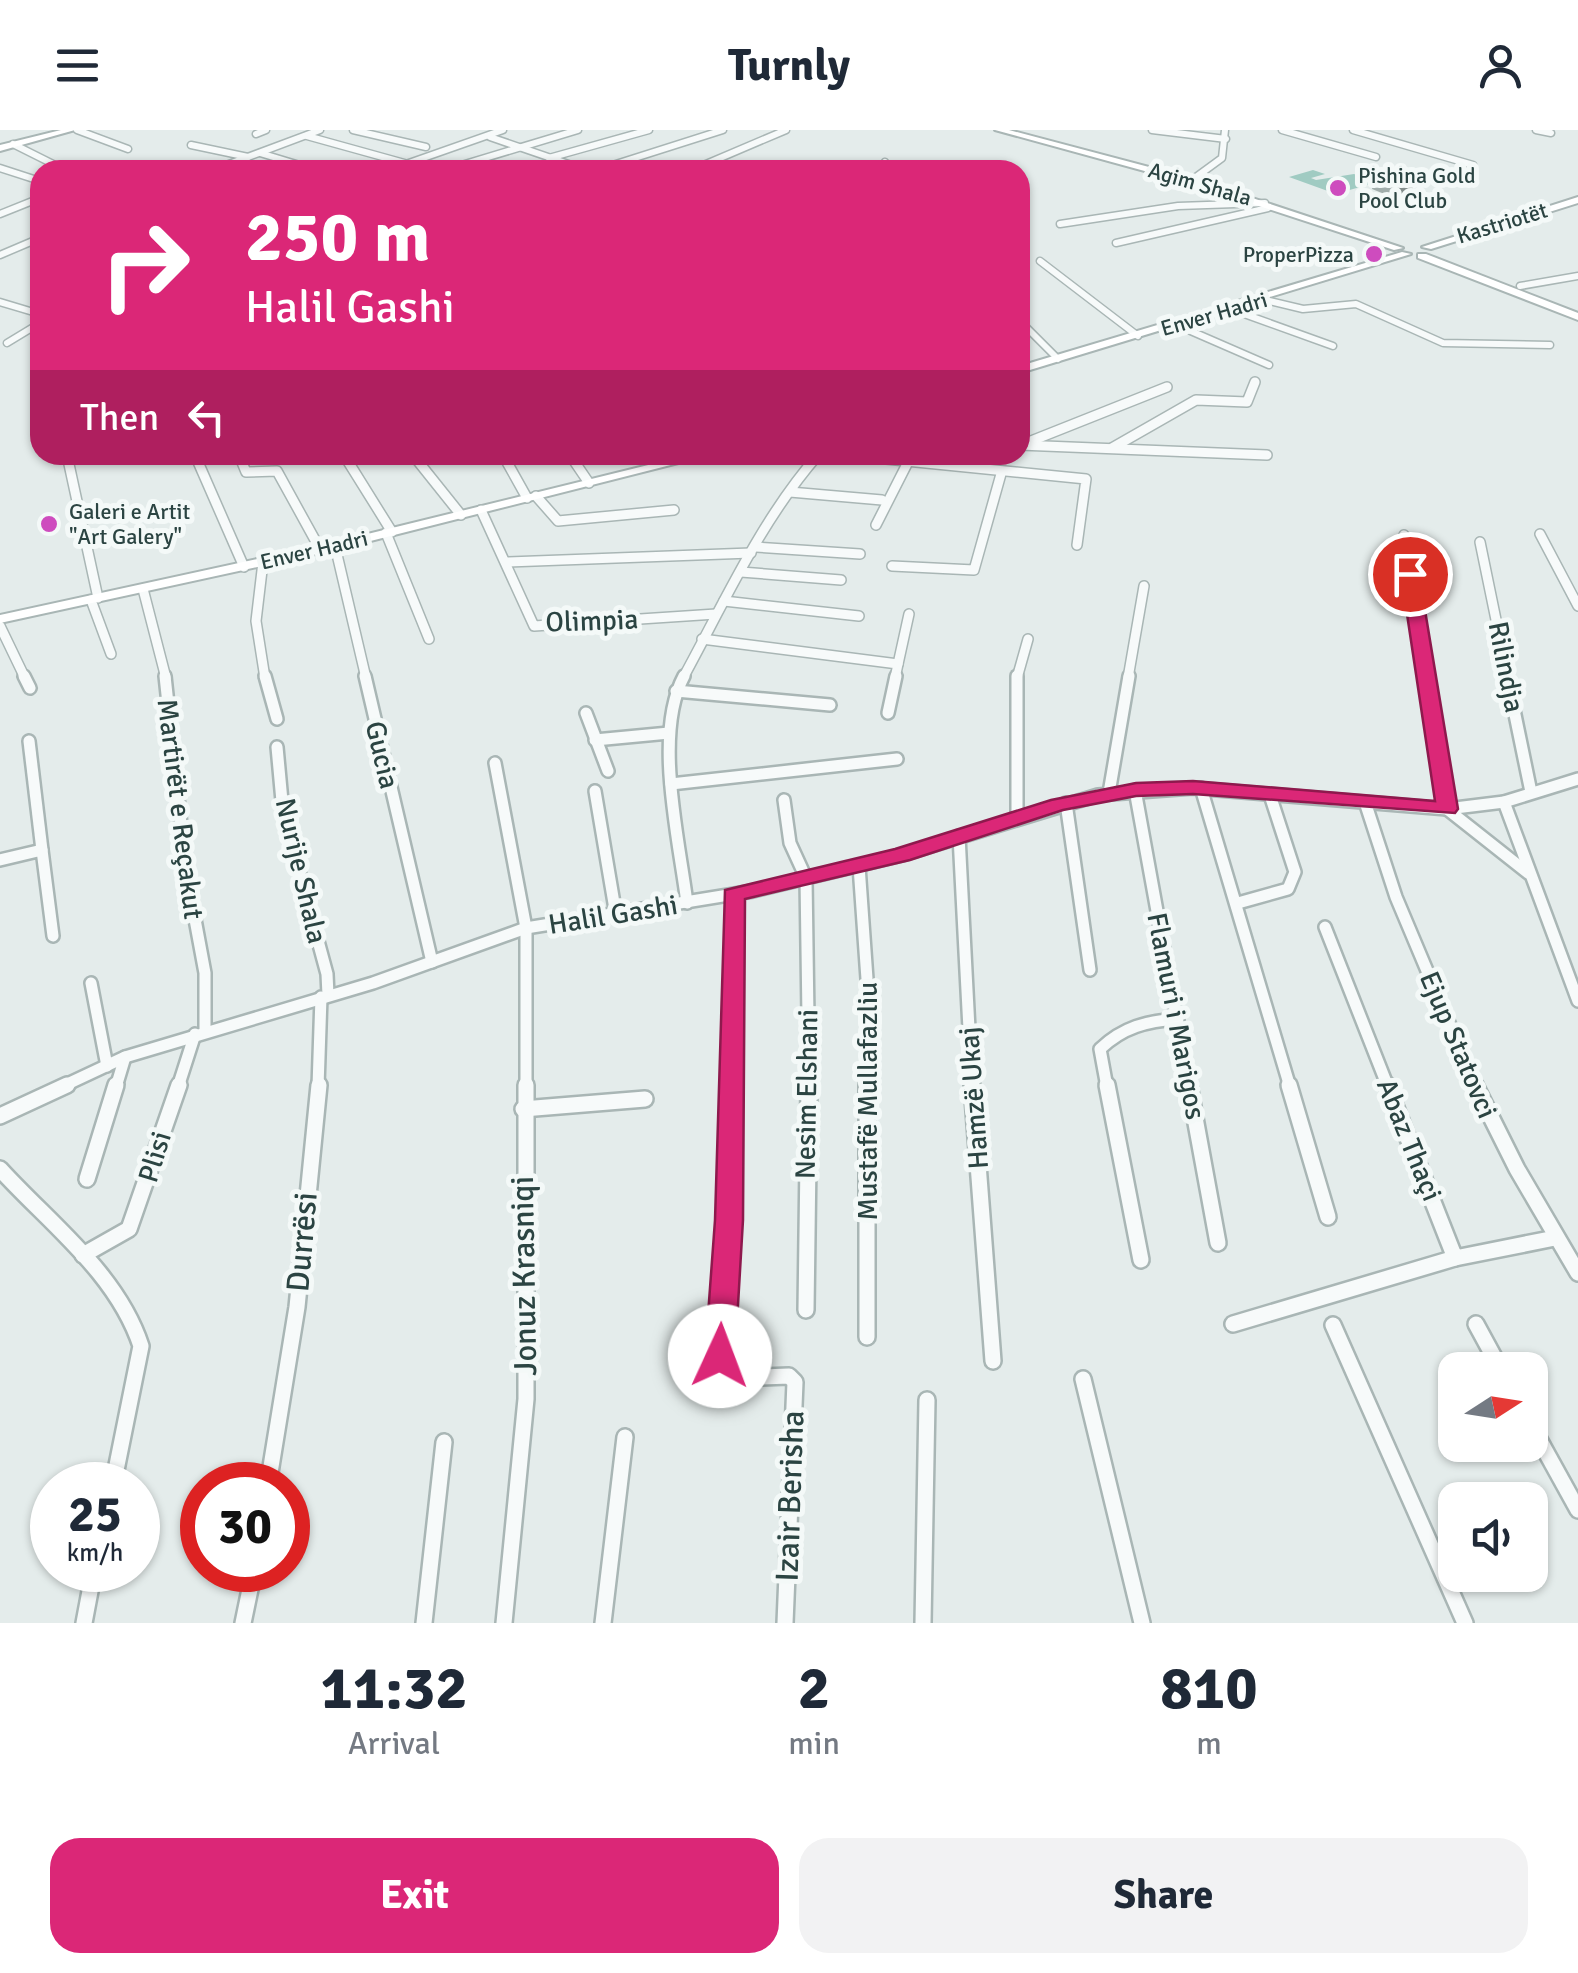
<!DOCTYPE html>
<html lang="en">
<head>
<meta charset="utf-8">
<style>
	:root { --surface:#fff; --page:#f2f2f3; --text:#1f2937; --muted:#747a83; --accent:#db2777 }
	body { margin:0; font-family:Signika,sans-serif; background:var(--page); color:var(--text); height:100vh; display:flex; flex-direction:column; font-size:38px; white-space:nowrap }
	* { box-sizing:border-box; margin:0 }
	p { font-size:32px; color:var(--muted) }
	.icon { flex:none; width:55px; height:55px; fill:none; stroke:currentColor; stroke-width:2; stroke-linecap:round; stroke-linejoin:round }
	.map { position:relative; height:1493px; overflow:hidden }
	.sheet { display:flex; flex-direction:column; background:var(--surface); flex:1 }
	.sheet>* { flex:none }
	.guide { position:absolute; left:30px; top:30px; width:1000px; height:305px; border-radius:30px; box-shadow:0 2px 8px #0004; background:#db2777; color:#fff; overflow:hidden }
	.needle { width:65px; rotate:78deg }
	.controls { position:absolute; left:1438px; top:1222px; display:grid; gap:20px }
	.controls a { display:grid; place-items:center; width:110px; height:110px; border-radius:20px; background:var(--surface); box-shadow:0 2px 8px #0004; font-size:50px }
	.speed { position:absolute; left:30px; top:1332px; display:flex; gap:20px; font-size:50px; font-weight:700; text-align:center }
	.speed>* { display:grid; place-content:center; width:130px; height:130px; border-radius:50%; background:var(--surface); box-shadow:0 2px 8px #0004; line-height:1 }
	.speed small { font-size:25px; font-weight:400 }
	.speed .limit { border:15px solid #d22; background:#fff; color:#111 }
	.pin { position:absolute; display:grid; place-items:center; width:85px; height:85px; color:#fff; margin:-42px; border:5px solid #fff; border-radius:50%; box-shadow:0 2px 10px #0007 }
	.me { position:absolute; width:110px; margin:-55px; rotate:2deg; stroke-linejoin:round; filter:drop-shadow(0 0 8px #0008) }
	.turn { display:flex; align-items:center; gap:35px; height:210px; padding:0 50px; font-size:45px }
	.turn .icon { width:130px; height:130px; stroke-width:2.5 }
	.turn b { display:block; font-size:70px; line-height:85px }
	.then { display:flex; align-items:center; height:95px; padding:0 50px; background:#0003; gap:20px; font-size:38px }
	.eta { display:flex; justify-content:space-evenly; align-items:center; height:170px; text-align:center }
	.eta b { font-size:60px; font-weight:700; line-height:70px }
	.primary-button { display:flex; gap:20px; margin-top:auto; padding:20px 50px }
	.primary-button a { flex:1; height:115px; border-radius:30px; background:var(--accent); color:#fff; font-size:40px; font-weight:700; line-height:115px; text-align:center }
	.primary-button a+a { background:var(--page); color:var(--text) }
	header { display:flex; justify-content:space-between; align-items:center; height:130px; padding:0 50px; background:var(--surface); font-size:45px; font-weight:700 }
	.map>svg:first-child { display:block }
	.water { fill:#a0cbc2 }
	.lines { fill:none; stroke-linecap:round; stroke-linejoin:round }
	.street-far3-casing { stroke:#a9b6b5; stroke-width:9 }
	.street-far2-casing { stroke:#a9b6b5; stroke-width:12 }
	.street-far1-casing { stroke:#a9b6b5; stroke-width:16 }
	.street-casing { stroke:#a9b6b5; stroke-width:20 }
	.secondary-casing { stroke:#a9b6b5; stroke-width:4 }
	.street-far3 { stroke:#f7fafa; stroke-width:6 }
	.street-far2 { stroke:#f7fafa; stroke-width:9 }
	.street-far1 { stroke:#f7fafa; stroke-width:11 }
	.street { stroke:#f7fafa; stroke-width:15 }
	.secondary { fill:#fff; fill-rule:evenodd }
	.wall { fill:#a1adab }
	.shaded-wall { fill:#838d8b }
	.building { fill:#bbc9c7; stroke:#838d8b; stroke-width:2.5 }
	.route { fill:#db2777; stroke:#8e194d; stroke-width:2.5 }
	.poi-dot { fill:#ce4cbe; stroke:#f4f9f8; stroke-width:4 }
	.labels { text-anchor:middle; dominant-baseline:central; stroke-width:10; stroke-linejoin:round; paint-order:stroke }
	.far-poi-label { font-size:22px; fill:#2b4442; stroke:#f4f9f8; text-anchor:start }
	.far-street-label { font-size:22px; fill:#2b4442; stroke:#f4f9f8 }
	.street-label { font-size:28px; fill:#2b4442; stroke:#f4f9f8 }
	.near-street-label { font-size:32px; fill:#2b4442; stroke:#f4f9f8 }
</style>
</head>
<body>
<header><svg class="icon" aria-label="menu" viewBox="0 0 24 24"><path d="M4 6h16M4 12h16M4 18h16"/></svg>Turnly<svg class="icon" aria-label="person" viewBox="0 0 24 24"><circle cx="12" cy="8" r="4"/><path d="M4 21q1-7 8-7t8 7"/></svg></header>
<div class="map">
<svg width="1578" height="1493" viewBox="0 0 1578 1493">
	<rect width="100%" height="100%" fill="#e4eceb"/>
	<polygon class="water" points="1313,40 1325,44 1311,48 1316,50 1354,44 1377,52 1336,64 1289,47"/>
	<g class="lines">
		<defs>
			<g id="street-far3">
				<polyline points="77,0 128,19"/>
				<polyline points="353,0 426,17"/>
				<polyline points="1152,0 1226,9"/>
				<polyline points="1282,0 1376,27"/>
				<polyline points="1353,0 1473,35"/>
				<polyline points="1536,0 1551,3"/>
				<polyline points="256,4 266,0"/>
				<polyline points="307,6 408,34"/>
				<polyline points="490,7 586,40"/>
				<polyline points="13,14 65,40"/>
				<polyline points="191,15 248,27"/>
				<polyline points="260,23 316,40"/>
				<polyline points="549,28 649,0"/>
				<polyline points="515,37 525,40"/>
				<polyline points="0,38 40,51"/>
				<polyline points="213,40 320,0"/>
				<polyline points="347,40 364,40"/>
				<polyline points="389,40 503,0"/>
				<polyline points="445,40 578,0"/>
				<polyline points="597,40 723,0"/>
				<polyline points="692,40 786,0"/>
				<polyline points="879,40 885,32"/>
				<polyline points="1196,47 1222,28 1225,0"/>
				<polyline points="0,84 40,68"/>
				<polyline points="1060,94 1178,76 1265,73"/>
				<polyline points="1116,113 1268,78"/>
				<polyline points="0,125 40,108"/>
				<polyline points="1040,131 1138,206"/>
				<polyline points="1520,156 1578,146"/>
				<polyline points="1265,170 1303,179 1356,174 1443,213 1550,215"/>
				<polyline points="0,172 40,184"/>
				<polyline points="1233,180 1333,216"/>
				<polyline points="1020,191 1058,229"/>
				<polyline points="1177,195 1269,235"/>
				<polyline points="7,213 40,193"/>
			</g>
			<g id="street-far2">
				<polyline points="1026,313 1167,257"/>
				<polyline points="1020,315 1267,325"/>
				<polyline points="1112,318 1196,270 1247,272 1255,252"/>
				<polyline points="67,325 98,468"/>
				<polyline points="195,325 244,437"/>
				<polyline points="239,325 246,342 277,341 320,419"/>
				<polyline points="344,325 392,402"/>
				<polyline points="413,325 461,385"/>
				<polyline points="503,325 527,368"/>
				<polyline points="570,325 589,353"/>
				<polyline points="846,325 1086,349 1077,415"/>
				<polyline points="790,362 882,370"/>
				<polyline points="536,366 558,391 674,380"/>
				<polyline points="481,380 534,496 716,484"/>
				<polyline points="876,395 907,334"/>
				<polyline points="386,403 429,509"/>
				<polyline points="1540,404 1578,476"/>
				<polyline points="1404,405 1427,548"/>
				<polyline points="1480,412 1508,548"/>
				<polyline points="335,416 366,548"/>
				<polyline points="756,417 860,424"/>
				<polyline points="263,432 256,491 265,548"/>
				<polyline points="507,432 751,423"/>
				<polyline points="892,436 974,440 1001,344"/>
				<polyline points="741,442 841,450"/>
				<polyline points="143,459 166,548"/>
				<polyline points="91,470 111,524"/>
				<polyline points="724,471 859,486"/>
				<polyline points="0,496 25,548"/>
				<polyline points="702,509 898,534 895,548"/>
				<polyline points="898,534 909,484"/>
				<path d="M 683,548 C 724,473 761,390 818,325"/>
				<polyline points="1017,548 1028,509"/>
				<polyline points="1128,548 1144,456"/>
			</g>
			<g id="street-far1">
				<polyline points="24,546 30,558"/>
				<polyline points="165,546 186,741 205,843 205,900"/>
				<polyline points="265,546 277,589"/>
				<polyline points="365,546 432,832"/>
				<path d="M 684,546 C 653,604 679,709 687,773"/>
				<polyline points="1426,546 1447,679 1528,743"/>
				<polyline points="1507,546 1531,662"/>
				<polyline points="676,561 830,575"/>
				<polyline points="586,583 608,641"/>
				<polyline points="888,583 896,546"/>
				<polyline points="595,610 669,603"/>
				<polyline points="29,611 42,720"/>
				<polyline points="277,617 283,682 327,844 328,865"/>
				<polyline points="495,633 526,798 526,957"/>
				<polyline points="671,654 897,629"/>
				<polyline points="1201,658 1290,957"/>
				<polyline points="1135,660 1189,957"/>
				<polyline points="595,661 616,785"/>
				<polyline points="1109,663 1129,546"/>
				<polyline points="784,670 790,713 806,748 809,957"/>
				<polyline points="1504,672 1578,871"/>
				<polyline points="1066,673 1090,840"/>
				<polyline points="1366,675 1396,767 1476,957"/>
				<polyline points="1017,687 1017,546"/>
				<polyline points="959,706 972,957"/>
				<polyline points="0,730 42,720 53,806"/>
				<polyline points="859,736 867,849 867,957"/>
				<polyline points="1238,773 1288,759 1295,742 1270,665"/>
				<polyline points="1325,797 1388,957"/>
				<polyline points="91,853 107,936"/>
				<polyline points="61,957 125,927 373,853 526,798 753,761 902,725 1098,665 1193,658 1447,679 1504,672 1578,649"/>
				<polyline points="116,957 125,927"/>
				<polyline points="178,957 195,904"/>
				<polyline points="318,957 321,867"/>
				<polyline points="731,957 733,765"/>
				<path d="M 1107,957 L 1100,919 C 1123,897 1147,891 1178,889"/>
			</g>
			<g id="street">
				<polyline points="731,955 729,1089 720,1227 733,1248 789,1246 795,1252 785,1493"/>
				<polyline points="867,955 867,1207"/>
				<polyline points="972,955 993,1231"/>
				<polyline points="1107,955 1141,1130"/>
				<polyline points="1189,955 1218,1113"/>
				<polyline points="1289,955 1328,1087"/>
				<polyline points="1387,955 1455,1128 1555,1108"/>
				<polyline points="1475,955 1517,1039 1578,1143"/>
				<polyline points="523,979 645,969"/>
				<polyline points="0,986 67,955"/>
				<path d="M 0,1039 C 50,1094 117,1143 141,1216 L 113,1355"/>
				<polyline points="87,1049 116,955"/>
				<polyline points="83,1125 129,1099 179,955"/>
				<polyline points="806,1180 809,955"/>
				<polyline points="1233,1194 1455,1128"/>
				<polyline points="1476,1194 1501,1240"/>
				<polyline points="1333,1195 1465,1493"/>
				<polyline points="1083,1249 1142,1493"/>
				<polyline points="1530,1293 1578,1380"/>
				<polyline points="268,1355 297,1177 319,955"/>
				<polyline points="84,1493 94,1440"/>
				<polyline points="243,1493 254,1440"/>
				<polyline points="424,1493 444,1312"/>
				<polyline points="504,1493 526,1269 526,955"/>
				<polyline points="603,1493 625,1307"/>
				<polyline points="923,1493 927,1270"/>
			</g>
			<g id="secondary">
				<polygon points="61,0 75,0 0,21 0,15"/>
				<polygon points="995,0 1009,0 1198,50 1403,118 1394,120 1192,54"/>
				<polygon points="1578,67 1578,73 1431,119 1422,117"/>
				<polygon points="1402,122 1411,124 1020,243 1020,236"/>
				<polygon points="1418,124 1426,124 1578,183 1578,190 1418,128"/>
				<polygon points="689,325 710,325 335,420 0,493 0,485 335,412"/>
			</g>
		</defs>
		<use href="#street-far3" class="street-far3-casing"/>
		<use href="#street-far2" class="street-far2-casing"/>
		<use href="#street-far1" class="street-far1-casing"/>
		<use href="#street" class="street-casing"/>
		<use href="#secondary" class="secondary-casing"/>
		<use href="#street-far3" class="street-far3"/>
		<use href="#street-far2" class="street-far2"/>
		<use href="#street-far1" class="street-far1"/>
		<use href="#street" class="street"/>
		<use href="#secondary" class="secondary"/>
	</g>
	<polygon class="wall" points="1374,47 1415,49 1412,60 1392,67 1372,59"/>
	<polygon class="shaded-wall" points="1415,49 1412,60 1392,67 1394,55"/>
	<polygon class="building" points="1394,42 1415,49 1394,55 1374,47"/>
	<polygon class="route" points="1410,438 1419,444 1458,679 1455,683 1193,664 1136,666 1063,680 910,730 745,769 743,1090 735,1226 730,1235 720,1239 709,1235 705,1226 715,1090 725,760 895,719 1051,670 1136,653 1193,651 1435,671 1401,444"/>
	<g class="poi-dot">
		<circle cx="1338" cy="58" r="10"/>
		<circle cx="1374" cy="124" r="10"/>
		<circle cx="49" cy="394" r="10"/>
	</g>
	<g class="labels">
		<g class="far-poi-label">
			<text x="1358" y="45">Pishina Gold<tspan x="1358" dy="25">Pool Club</tspan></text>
			<text x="1354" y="124" text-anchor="end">ProperPizza</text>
			<text x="69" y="381">Galeri e Artit<tspan x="69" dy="25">"Art Galery"</tspan></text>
		</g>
		<g class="far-street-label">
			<text transform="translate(1200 54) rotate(16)">Agim Shala</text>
			<text transform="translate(1502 93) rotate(-17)">Kastriotët</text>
			<text transform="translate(1214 184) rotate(-16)">Enver Hadri</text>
			<text transform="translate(314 420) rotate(-13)">Enver Hadri</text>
		</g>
		<g class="street-label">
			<text transform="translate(592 491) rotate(-2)">Olimpia</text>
			<text transform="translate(1506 537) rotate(79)">Rilindja</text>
			<text transform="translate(382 625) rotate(77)">Gucia</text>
			<text transform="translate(180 679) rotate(83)">Martirët e Reçakut</text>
			<text transform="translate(301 741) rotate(77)">Nurije Shala</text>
			<text transform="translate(613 785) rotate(-9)">Halil Gashi</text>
			<text transform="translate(1176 886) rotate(79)">Flamuri i Marigos</text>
			<text transform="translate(1458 915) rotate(67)">Ejup Statovci</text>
			<text transform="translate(807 964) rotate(-89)">Nesim Elshani</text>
			<text transform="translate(974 968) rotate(-94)">Hamzë Ukaj</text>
			<text transform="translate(868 971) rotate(-90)">Mustafë Mullafazliu</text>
			<text transform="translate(1409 1010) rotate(68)">Abaz Thaçi</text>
			<text transform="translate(155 1027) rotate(-73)">Plisi</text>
		</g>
		<g class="near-street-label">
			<text transform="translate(302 1112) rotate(-85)">Durrësi</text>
			<text transform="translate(524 1146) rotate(-91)">Jonuz Krasniqi</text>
			<text transform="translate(790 1366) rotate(-88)">Izair Berisha</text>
		</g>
	</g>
</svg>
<div class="controls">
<a><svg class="needle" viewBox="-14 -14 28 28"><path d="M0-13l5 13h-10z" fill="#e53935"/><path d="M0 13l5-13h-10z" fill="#747a83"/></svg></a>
<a><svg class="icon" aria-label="sound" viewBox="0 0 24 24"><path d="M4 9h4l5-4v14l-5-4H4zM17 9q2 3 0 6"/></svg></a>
</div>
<div class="speed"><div>25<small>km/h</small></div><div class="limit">30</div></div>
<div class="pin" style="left:1410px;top:444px;background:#d93025"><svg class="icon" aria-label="arrive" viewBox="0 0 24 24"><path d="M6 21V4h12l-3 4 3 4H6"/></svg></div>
<svg class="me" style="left:720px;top:1226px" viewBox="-20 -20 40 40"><circle r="19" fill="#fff"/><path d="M0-13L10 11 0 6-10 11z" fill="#db2777"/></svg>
<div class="guide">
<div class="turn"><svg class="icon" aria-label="right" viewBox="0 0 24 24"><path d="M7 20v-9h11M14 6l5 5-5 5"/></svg><div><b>250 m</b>Halil Gashi</div></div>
<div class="then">Then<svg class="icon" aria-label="left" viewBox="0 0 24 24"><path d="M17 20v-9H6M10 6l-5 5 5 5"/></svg></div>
</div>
</div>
<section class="sheet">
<div class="eta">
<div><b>11:32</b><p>Arrival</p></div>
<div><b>2</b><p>min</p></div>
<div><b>810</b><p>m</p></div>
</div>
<div class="primary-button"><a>Exit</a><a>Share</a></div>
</section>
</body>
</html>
